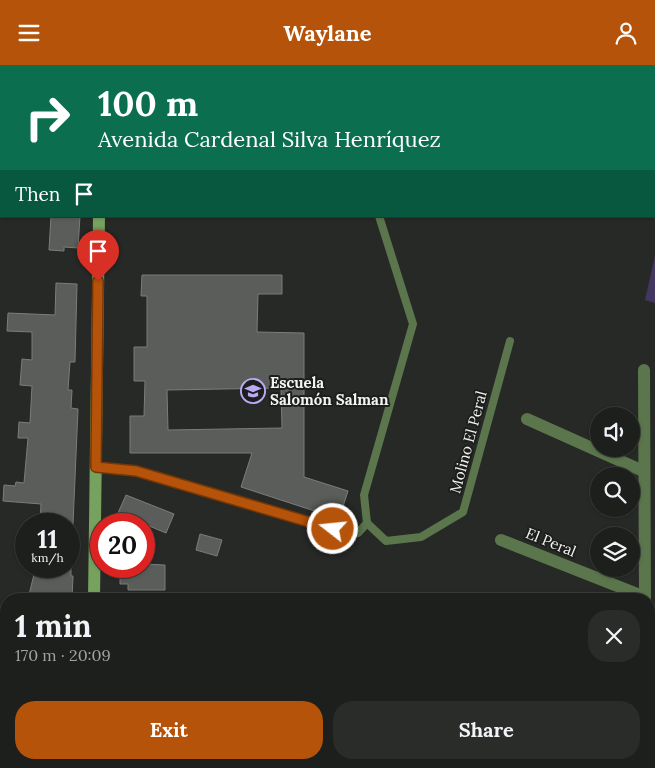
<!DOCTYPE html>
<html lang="en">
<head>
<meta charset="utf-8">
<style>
	:root { --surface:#1d1f1c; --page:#2a2c29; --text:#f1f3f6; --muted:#a0a2a3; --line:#3b3d3b; --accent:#b45309 }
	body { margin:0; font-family:Lora,serif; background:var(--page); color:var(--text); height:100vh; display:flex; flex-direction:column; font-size:19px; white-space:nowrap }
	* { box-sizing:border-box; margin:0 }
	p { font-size:16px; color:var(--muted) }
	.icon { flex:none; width:28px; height:28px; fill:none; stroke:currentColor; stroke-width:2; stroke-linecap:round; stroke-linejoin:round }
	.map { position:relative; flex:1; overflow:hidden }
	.side { position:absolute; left:0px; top:528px; width:655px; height:176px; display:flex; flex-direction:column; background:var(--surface); border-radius:20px 20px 0 0; box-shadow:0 1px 4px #0004,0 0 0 1px var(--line) }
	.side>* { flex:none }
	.guide { position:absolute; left:0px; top:0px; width:655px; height:152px; box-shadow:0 1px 4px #0004,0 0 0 1px var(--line); background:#0b6e4f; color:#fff; overflow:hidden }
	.controls { position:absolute; left:590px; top:342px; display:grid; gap:10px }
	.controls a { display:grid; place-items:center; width:50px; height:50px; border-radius:50%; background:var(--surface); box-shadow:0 1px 4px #0004,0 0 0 1px var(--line); font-size:25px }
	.speed { position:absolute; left:15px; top:448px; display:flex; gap:10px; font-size:25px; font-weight:700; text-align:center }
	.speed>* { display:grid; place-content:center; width:65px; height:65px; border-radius:50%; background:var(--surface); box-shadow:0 1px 4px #0004,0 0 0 1px var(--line); line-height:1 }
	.speed small { font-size:12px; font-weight:400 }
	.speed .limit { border:8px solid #d22; background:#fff; color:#111 }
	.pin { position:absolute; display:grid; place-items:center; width:42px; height:42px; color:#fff; margin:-51px -21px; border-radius:50% 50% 50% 0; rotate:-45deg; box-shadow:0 0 5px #0007 }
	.pin .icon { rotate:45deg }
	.me { position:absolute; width:55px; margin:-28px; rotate:286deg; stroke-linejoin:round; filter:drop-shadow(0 0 4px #0008) }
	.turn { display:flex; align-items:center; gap:18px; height:105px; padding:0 15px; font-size:22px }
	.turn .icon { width:65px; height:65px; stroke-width:2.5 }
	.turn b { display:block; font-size:35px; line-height:42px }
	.then { display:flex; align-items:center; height:48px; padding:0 15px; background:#0003; gap:10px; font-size:19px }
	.round { display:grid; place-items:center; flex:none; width:52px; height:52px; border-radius:20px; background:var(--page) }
	.head { display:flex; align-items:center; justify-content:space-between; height:85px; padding:0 15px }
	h1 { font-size:30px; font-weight:700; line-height:38px }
	.button { display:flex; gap:10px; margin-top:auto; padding:10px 15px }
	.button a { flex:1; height:58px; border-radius:20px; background:var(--accent); color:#fff; font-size:20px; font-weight:700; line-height:58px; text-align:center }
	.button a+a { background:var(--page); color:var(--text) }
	header { display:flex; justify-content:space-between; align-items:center; height:65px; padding:0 15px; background:var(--accent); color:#fff; font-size:22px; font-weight:700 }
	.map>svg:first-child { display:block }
	.green { fill:#433761 }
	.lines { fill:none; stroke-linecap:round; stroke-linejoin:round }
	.stream { stroke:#170035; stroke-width:5 }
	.building { fill:#5a5d59; stroke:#7b7d7a; fill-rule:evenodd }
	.path { stroke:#656764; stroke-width:3; stroke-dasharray:1 4; stroke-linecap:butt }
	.lane { stroke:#5b764c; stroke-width:8 }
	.street { stroke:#5b764c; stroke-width:12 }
	.secondary { stroke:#77a25e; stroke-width:12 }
	.route-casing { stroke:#753606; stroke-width:12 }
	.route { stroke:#b45309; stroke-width:9 }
	.labels { text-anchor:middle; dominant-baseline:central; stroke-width:4; stroke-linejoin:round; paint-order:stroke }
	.poi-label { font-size:15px; font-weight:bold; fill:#f3f4f2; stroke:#1d1f1d; text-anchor:start }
	.street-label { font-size:15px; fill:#f3f4f2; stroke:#1d1f1d }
</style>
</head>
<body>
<header><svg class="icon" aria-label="menu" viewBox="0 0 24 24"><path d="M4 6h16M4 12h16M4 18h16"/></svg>Waylane<svg class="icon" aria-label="person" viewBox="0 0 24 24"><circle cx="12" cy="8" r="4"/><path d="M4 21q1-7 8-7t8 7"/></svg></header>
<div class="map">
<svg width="655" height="703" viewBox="0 0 655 703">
	<rect width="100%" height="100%" fill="#272926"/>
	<polygon class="green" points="655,191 655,238 645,235"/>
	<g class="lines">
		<polyline class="stream" points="654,123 655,123"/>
	</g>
	<g class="building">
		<polygon points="51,151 80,151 78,183 64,182 64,186 49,185"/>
		<path d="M 142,210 L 282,210 L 282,229 L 258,229 L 257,267 L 304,268 L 304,412 L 348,426 L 339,454 L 241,422 L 252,388 L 130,388 L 130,351 L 144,351 L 145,316 L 134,316 L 134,282 L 147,282 L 147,231 L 141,231 ZM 281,323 L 282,363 L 168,365 L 167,325 Z"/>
		<polygon points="56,218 77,219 75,297 70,297 68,325 72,325 71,343 78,344 73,459 40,459 41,439 3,436 4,420 15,421 16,417 24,418 28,373 18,373 19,357 30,358 32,321 20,320 22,294 32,295 32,267 7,266 8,248 55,250"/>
		<polygon points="126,430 174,449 166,468 118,448"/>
		<polygon points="200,469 222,475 217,491 196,485"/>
		<polygon points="144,499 165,500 165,525 128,525 128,519 120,519 120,501 144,501"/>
		<polygon points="36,501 71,501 71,511 73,511 72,534 28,534"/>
	</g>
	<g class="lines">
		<g class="path">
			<polyline points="170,0 174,1"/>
			<polyline points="220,1 220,0"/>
			<polyline points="654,99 655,98"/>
		</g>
		<g class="lane">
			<polyline points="379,151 413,259 364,430 367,458 386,476 421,472 463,447 510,276"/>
			<polyline points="96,402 136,406 351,469 358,468 367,458"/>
		</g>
		<g class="street">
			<polyline points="344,0 348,1"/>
			<polyline points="412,0 412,1"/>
			<polyline points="501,0 501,1"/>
			<polyline points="589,0 589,1"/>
			<polyline points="0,13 1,13"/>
			<polyline points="644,305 645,534"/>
			<polyline points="527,354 643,406"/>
			<polyline points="501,475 645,532"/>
			<polyline points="249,698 272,703"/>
			<polyline points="310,703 310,698"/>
			<polyline points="510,703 512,698"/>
			<polyline points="622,703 624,698"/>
		</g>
		<g class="secondary">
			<polyline points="111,1 111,0"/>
			<polyline points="94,534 99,151"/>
			<polyline points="91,703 91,698"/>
		</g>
	</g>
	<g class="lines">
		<defs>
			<polyline id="route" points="98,216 96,402 136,406 333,464"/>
		</defs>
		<use href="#route" class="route-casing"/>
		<use href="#route" class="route"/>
	</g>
	<defs>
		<symbol id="school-ring" viewBox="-11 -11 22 22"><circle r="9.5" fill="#1d1f1d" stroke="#bda9f5" stroke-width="1.5"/><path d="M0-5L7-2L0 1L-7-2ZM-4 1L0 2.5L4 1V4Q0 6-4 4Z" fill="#bda9f5"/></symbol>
	</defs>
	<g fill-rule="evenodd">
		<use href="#school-ring" x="239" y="312" width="28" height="28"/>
	</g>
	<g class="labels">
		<g class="poi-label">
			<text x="270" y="317">Escuela<tspan x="270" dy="17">Salomón Salman</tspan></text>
		</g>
		<g class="street-label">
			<text transform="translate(468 377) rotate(-75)">Molino El Peral</text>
			<text transform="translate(551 477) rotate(22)">El Peral</text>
		</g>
	</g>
</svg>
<div class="controls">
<a><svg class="icon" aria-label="sound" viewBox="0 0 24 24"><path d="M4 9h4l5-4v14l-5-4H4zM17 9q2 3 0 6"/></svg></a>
<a><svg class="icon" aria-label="search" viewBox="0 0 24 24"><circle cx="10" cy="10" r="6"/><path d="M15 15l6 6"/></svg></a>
<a><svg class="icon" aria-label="layers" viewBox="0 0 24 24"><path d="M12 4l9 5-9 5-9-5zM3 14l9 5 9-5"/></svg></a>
</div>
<div class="speed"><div>11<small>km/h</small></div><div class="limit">20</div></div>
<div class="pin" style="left:98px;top:216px;background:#d93025"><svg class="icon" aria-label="arrive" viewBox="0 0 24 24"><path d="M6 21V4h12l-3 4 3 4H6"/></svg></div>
<svg class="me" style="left:333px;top:464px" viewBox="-20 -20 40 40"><circle r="17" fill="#b45309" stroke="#fff" stroke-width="3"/><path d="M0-11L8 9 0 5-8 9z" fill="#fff"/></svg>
<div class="guide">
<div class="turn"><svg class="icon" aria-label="right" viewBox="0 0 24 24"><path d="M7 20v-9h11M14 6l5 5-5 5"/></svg><div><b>100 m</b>Avenida Cardenal Silva Henríquez</div></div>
<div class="then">Then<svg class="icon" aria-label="arrive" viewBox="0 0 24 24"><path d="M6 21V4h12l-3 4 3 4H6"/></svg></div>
</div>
<section class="side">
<div class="head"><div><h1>1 min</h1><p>170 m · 20:09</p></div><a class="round"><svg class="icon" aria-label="close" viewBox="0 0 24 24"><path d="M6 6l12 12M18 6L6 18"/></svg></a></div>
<div class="button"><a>Exit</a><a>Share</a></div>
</section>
</div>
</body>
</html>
